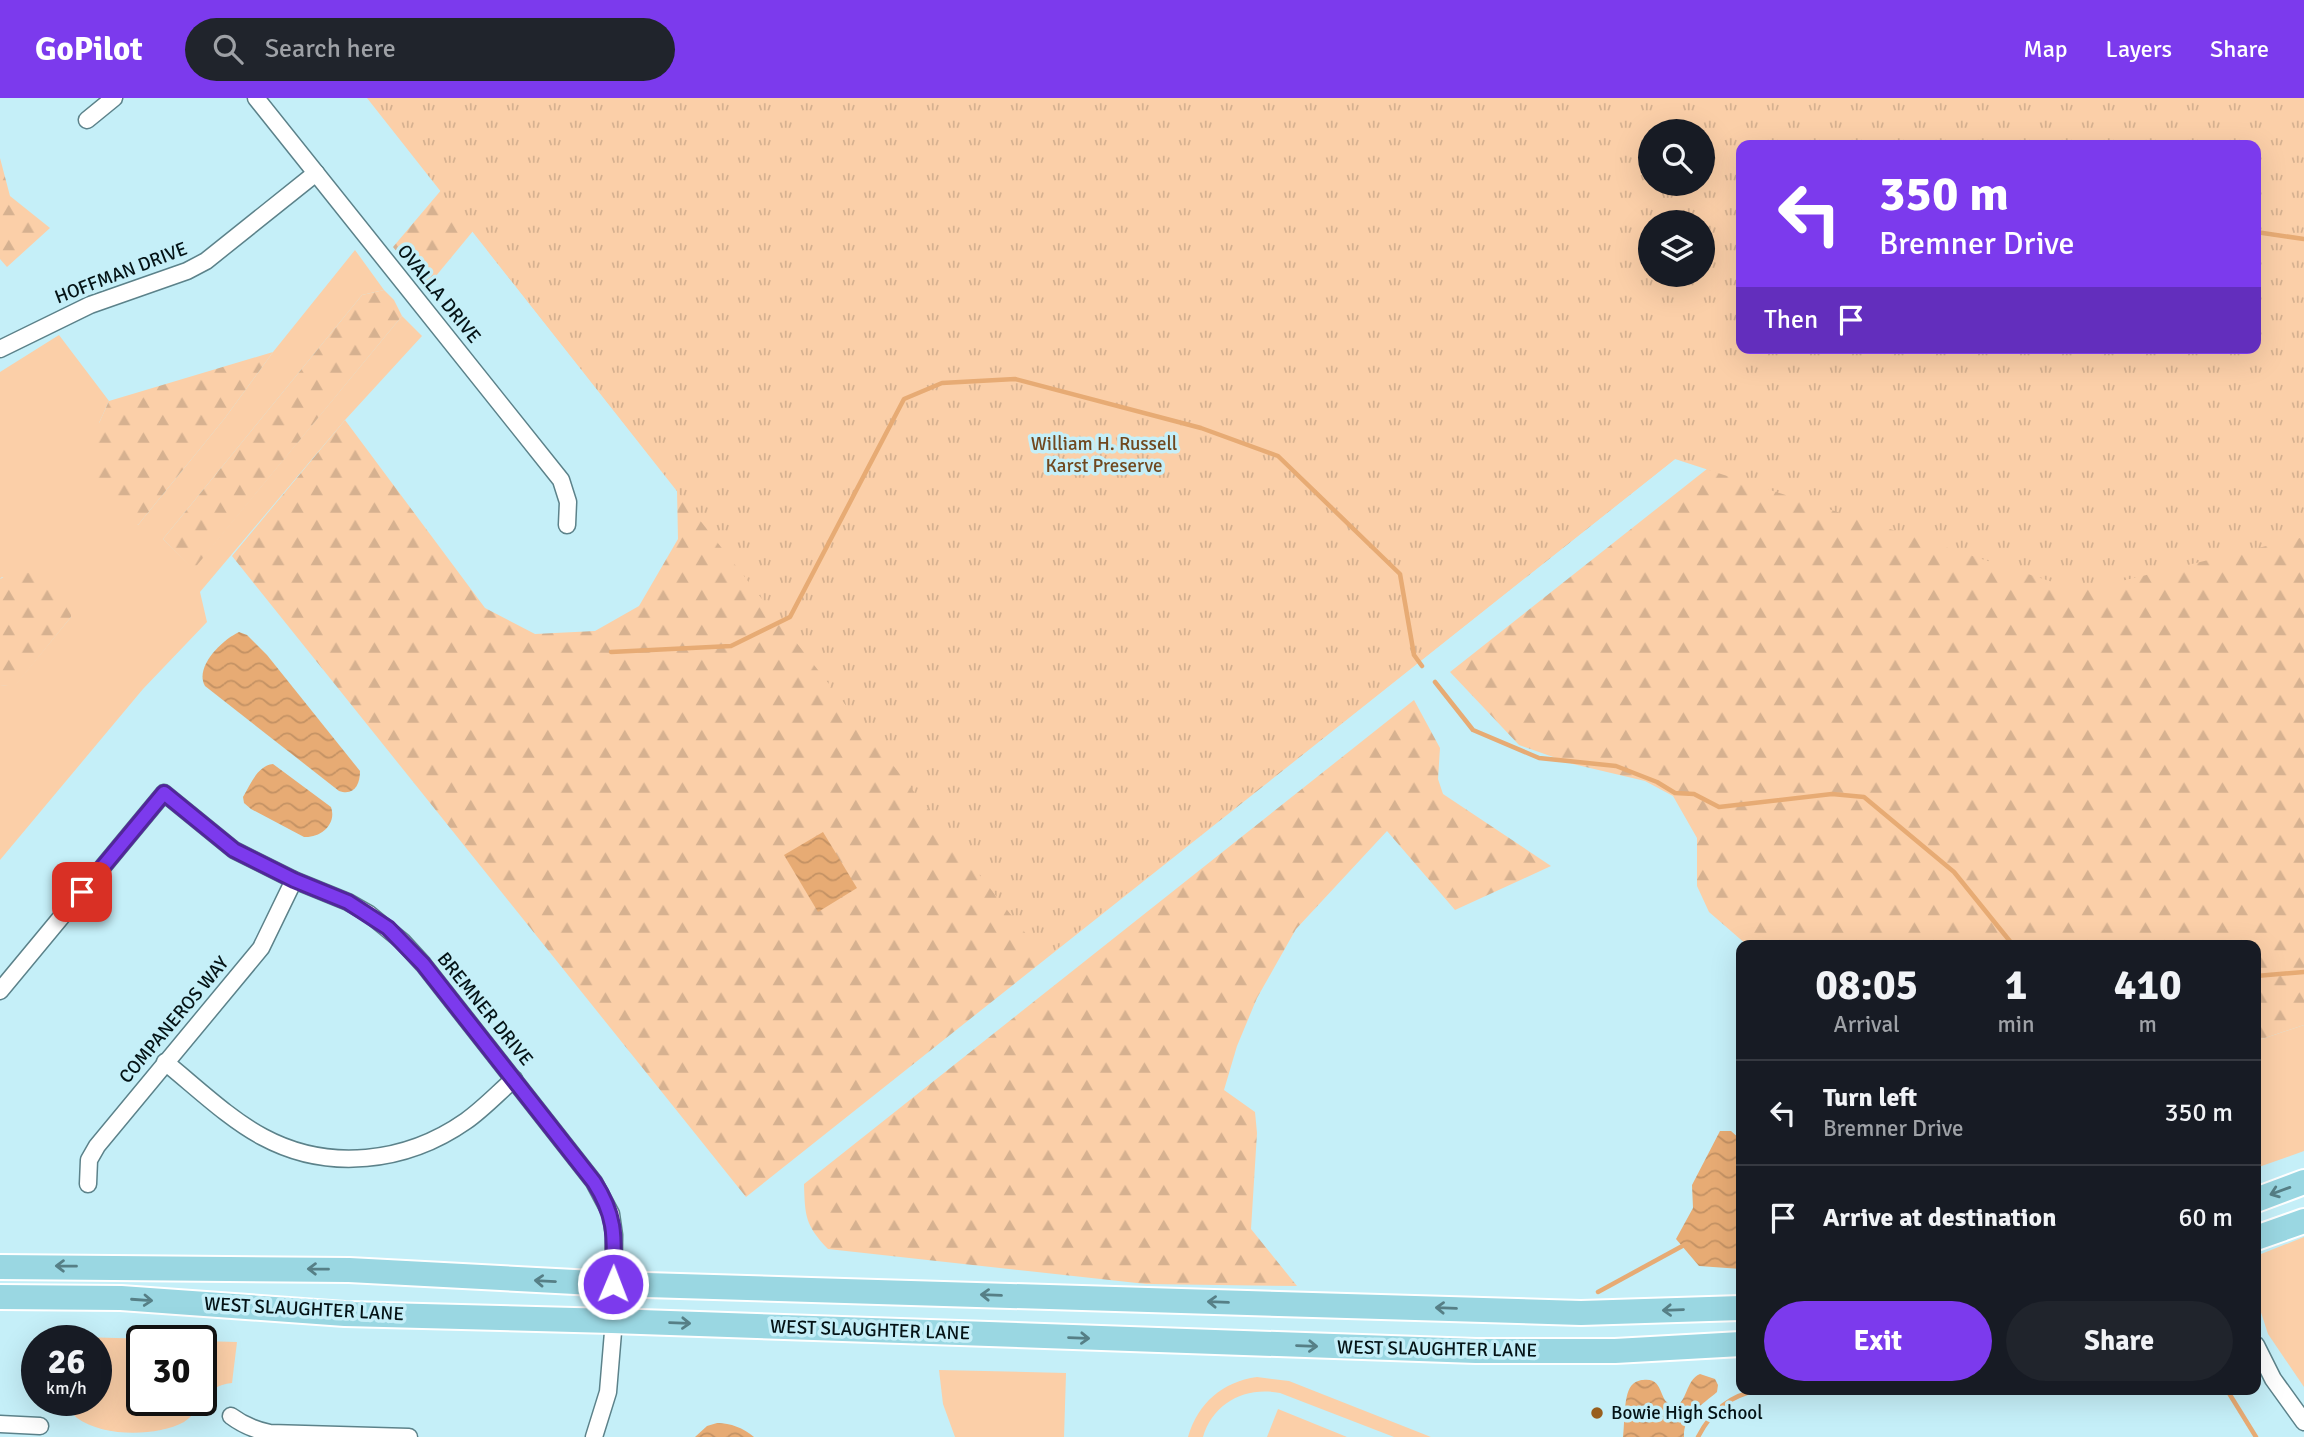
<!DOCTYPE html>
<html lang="en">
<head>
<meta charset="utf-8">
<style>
	:root { --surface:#171b24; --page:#20242c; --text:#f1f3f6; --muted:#9ea1a6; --line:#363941; --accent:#7c3aed }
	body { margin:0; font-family:Signika,sans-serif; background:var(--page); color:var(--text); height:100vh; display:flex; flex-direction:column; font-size:26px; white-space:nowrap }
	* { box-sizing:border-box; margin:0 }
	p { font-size:23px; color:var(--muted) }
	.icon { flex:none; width:38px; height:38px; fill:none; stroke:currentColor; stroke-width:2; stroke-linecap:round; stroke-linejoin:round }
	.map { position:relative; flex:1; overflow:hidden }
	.drawer { position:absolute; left:1736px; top:842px; width:525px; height:455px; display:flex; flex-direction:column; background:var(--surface); border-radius:14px; box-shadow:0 7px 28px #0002 }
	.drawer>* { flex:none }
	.banner { position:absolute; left:1736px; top:42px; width:525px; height:214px; border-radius:14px; box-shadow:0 7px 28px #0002; background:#7c3aed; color:#fff; overflow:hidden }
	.buttons { position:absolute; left:1638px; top:21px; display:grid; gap:14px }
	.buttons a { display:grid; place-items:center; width:77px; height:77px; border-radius:50%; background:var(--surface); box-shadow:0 7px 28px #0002; font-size:35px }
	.speed { position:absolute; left:21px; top:1227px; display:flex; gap:14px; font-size:35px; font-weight:700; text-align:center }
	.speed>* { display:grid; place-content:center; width:91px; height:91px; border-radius:50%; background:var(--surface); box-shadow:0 7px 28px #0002; line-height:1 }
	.speed small { font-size:18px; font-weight:400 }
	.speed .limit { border:4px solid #111; border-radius:10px; background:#fff; color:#111 }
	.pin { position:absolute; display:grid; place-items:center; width:60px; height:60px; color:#fff; margin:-30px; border-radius:14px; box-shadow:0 4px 10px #0006 }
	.me { position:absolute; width:77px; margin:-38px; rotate:1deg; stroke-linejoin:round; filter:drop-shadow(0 0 5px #0008) }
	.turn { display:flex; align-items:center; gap:24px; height:147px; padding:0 28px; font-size:32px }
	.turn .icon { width:91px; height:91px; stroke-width:2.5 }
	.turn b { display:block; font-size:49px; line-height:60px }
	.then { display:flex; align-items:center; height:66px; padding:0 28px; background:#0003; gap:14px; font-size:26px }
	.eta { display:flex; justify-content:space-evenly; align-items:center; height:119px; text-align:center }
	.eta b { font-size:42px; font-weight:800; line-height:49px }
	.primary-button { display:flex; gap:14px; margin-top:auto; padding:14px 28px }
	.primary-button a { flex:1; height:80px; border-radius:42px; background:var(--accent); color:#fff; font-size:28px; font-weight:800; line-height:80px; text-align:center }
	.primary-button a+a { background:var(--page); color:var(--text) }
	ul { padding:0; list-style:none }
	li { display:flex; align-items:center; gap:21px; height:105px; padding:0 28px; border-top:2px solid var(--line) }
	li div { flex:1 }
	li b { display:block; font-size:26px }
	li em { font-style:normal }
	header { display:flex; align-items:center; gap:42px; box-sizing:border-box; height:98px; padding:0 35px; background:var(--accent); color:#fff }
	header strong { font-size:33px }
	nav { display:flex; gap:38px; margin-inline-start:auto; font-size:24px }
	.search { width:490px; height:63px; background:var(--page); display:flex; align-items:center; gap:18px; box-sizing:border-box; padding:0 24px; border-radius:38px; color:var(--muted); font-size:26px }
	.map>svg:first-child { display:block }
	.grass { fill:#fbcfa8 }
	.forest { fill:url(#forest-firs); fill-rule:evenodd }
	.park { fill:url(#park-tufts); fill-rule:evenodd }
	.water { fill:url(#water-waves) }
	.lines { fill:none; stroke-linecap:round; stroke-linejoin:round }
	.stream { stroke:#e7ab74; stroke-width:4.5 }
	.minor-casing { stroke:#5c828a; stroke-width:19 }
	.primary-casing { stroke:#fff; stroke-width:28 }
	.minor { stroke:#fff; stroke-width:16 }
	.primary { stroke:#9ad7e2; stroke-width:24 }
	.oneway { stroke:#567f86 }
	.route-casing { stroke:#51269a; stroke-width:18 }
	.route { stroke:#7c3aed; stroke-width:12 }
	.poi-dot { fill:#985e1d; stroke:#c5eff8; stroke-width:2.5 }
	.labels { text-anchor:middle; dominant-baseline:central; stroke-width:7; stroke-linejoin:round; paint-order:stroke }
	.street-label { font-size:19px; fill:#041316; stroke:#c5eff8 }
	.park-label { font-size:19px; fill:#70481f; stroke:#c5eff8 }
	.poi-label { font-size:19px; fill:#041316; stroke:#c5eff8; text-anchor:start }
</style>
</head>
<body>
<header>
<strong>GoPilot</strong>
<div class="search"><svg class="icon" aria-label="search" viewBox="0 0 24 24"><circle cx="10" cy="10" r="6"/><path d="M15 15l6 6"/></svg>Search here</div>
<nav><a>Map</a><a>Layers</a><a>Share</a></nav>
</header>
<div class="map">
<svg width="2304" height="1339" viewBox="0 0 2304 1339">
	<defs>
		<pattern id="forest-firs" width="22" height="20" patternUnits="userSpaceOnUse" patternTransform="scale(1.75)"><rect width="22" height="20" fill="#fbcfa8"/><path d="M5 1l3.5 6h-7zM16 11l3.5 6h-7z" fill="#d6b190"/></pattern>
		<pattern id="park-tufts" width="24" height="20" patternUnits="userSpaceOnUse" patternTransform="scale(1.75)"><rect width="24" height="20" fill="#fbcfa8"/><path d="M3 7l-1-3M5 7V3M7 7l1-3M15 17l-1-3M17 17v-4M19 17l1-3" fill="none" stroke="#d6b190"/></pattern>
		<pattern id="water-waves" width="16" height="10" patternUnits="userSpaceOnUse" patternTransform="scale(1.75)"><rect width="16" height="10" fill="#e7ab74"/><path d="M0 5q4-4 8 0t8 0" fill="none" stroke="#c49264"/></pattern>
	</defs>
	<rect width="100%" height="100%" fill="#c5eff8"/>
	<g class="grass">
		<polygon points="355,152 384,192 362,197 163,441 193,471 402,218 422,238 345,322 200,494 207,524 143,591 0,762 0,588 16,586 71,519 2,479 0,481 0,274 59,237 109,303 99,325 138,427 225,320 273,254"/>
		<polygon points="2304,927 2304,1053 2256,1070 2256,943"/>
		<polygon points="2304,1139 2304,1289 2268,1236 2256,1199 2256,1158"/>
		<path d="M 47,1238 L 185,1242 L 142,1242 L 142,1302 L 201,1302 L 201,1243 L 237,1244 L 232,1285 C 202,1288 205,1310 184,1324 C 156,1339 103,1339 77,1320 C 72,1316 69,1307 65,1302 L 96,1302 L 96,1242 L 45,1242 Z"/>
		<polygon points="939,1272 1066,1275 1064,1339 955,1339 943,1306"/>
		<path d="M 1257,1279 L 1289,1283 L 1431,1339 L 1394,1339 L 1280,1295 C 1245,1288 1213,1305 1203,1339 L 1188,1339 C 1198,1305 1222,1284 1257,1279 Z"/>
		<polygon points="1278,1311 1347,1339 1267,1339"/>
	</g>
	<g class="forest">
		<polygon points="519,0 583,0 426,190 393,149"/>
		<path d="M 616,0 L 2137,0 L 1741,47 L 1741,250 L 1675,361 L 746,1099 L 232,458 L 345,322 L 485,510 L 535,536 L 595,533 L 639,508 L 678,441 L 677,392 L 487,152 ZM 1650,33 L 1703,33 L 1703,86 L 1650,86 ZM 1650,124 L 1703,124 L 1703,177 L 1650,177 Z"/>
		<polygon points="2304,0 2304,927 2256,943 2256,847 1747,847 1709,814 1697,788 1697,740 1673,698 1645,683 1573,666 1519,647 1450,574 1860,250 2256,250 2256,47"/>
		<polygon points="0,60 10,98 50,130 7,169 0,161"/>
		<polygon points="384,192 394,202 402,218 193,472 163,441 362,197"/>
		<polygon points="273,254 225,320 138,427 108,398 96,379 99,325 109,303"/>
		<polygon points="17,473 37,476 71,503 71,519 16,587 0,588 0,481"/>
		<path d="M 1414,602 L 1440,650 L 1438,681 L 1443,696 L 1551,768 L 1455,812 L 1387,733 L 1296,831 L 1257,900 L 1237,948 L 1224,992 L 1255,1014 L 1257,1035 L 1251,1131 L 1297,1188 L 1146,1186 L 828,1151 C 805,1127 805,1118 804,1086 Z"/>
	</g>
	<path class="park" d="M 367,0 L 2304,0 L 2304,439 L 2080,493 L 1675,361 L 1045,860 ZM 1650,33 L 1703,33 L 1703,86 L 1650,86 ZM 1741,47 L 2256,47 L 2256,250 L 1741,250 ZM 1650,124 L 1703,124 L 1703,177 L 1650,177 Z"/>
	<g class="water">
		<path d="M 239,534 L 247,537 L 267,557 L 360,673 C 360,687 354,698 339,693 L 205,588 C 194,569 222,542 239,534 Z"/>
		<path d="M 273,666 L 331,709 C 337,726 321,740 304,739 L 251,711 L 244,705 L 243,699 C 251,686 257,668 273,666 Z"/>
		<polygon points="823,734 857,790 818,814 784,757"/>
		<polygon points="1720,1033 1731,1033 1741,1042 1741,1171 1699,1168 1676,1141 1693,1110 1692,1087"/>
		<path d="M 1700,1276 L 1715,1281 L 1718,1287 L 1717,1294 C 1702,1307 1683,1317 1684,1339 L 1623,1339 C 1625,1326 1623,1294 1633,1286 C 1635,1284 1640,1282 1643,1282 C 1666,1279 1657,1306 1674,1307 C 1687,1308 1685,1282 1700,1276 Z"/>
		<path d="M 717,1325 C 731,1325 743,1330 754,1339 L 695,1339 L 707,1328 Z"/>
	</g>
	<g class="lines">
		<g class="stream">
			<polyline points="2256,134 2304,141"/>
			<polyline points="611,554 731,548 790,519 904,301 942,285 1015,281 1201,330 1278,358 1400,476 1414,557 1422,568"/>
			<polyline points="1435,584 1473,632 1539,660 1616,668 1657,684 1675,695 1694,696 1719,709 1832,696 1864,699 1954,774 2013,847"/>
			<polyline points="2256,878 2304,874"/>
			<polyline points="1598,1194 1686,1146"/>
			<polyline points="2227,1292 2256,1339"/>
			<path d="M 1698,1339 C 1712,1312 1730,1297 1760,1292"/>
		</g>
		<defs>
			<g id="minor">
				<polyline points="256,0 561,382 568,404 567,427"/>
				<polyline points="87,22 114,0"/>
				<polyline points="0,251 90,207 187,173 206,163 316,75"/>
				<polyline points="0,893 164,695 234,752 294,782 348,804 369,816 402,843 423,866 594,1084 611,1116 614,1137 613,1234 608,1294 594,1339"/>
				<path d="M 165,964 C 196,989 229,1021 263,1039 C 328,1074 406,1065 466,1023 C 483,1011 498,995 514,981"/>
				<polyline points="88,1086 89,1062 97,1048 261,850 294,782"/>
				<polyline points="2256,1247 2273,1281 2304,1324"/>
				<path d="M 231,1318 C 243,1327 255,1332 270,1335 L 409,1339"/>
				<polyline points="0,1326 40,1328"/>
			</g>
			<g id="primary">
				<polyline points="2256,1102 2304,1084"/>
				<polyline points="2256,1140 2304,1123"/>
				<polyline points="0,1169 349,1172 613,1186 1581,1215 1741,1210"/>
				<polyline points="0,1199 121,1200 345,1216 612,1223 1476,1253 1615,1253 1741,1246"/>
			</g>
		</defs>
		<use href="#minor" class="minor-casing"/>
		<use href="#primary" class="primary-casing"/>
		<use href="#minor" class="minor"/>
		<use href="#primary" class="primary"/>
	</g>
	<defs><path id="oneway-shaft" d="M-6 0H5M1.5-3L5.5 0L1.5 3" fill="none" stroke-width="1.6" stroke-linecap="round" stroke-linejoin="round" transform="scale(1.75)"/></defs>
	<g class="oneway">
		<use href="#oneway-shaft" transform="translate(2280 1093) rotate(160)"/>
		<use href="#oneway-shaft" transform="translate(66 1168) rotate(-179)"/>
		<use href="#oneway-shaft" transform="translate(318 1171) rotate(-179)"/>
		<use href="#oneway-shaft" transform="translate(545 1183) rotate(-177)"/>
		<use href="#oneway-shaft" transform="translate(991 1197) rotate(-178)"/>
		<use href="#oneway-shaft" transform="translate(142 1202) rotate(4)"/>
		<use href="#oneway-shaft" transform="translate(1218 1204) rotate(-178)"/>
		<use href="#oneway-shaft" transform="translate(1446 1210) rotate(-178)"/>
		<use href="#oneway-shaft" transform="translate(1673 1212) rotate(178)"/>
		<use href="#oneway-shaft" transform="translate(680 1225) rotate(2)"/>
		<use href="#oneway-shaft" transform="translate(1079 1240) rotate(2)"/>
		<use href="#oneway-shaft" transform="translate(1307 1248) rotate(2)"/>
	</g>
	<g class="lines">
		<defs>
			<path id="route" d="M 82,794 L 164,695 L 234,752 L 294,782 L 348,804 L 388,830 L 423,866 L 594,1084 C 618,1121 614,1143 613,1186"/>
		</defs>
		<use href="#route" class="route-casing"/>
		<use href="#route" class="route"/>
	</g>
	<circle class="poi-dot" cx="1597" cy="1315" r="7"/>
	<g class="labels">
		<g class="street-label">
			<text transform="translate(121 175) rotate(-21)">HOFFMAN DRIVE</text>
			<text transform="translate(439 196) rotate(51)">OVALLA DRIVE</text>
			<text transform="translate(485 911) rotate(51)">BREMNER DRIVE</text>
			<text transform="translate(174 922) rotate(-50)">COMPANEROS WAY</text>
			<text transform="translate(304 1211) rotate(3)">WEST SLAUGHTER LANE</text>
			<text transform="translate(870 1232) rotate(2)">WEST SLAUGHTER LANE</text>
			<text transform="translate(1437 1251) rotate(1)">WEST SLAUGHTER LANE</text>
		</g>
		<g class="park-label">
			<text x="1104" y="346">William H. Russell<tspan x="1104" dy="22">Karst Preserve</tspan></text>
		</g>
		<g class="poi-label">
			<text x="1611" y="1315">Bowie High School</text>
		</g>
	</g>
</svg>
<div class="buttons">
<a><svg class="icon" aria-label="search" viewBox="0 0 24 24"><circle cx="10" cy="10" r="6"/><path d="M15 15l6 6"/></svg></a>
<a><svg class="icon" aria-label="layers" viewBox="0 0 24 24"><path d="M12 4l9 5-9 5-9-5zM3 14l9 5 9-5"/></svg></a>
</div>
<div class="speed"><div>26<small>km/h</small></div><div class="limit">30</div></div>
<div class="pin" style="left:82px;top:794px;background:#d93025"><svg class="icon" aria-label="arrive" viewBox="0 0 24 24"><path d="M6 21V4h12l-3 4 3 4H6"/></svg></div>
<svg class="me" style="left:613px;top:1186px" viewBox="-20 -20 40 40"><circle r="17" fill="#7c3aed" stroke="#fff" stroke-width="3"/><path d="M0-11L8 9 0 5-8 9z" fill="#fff"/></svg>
<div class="banner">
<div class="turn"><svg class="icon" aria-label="left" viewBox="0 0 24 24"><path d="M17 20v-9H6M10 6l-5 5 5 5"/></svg><div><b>350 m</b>Bremner Drive</div></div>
<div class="then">Then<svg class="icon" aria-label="arrive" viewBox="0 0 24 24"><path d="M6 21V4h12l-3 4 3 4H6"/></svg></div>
</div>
<section class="drawer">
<div class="eta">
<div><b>08:05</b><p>Arrival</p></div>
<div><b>1</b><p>min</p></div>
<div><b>410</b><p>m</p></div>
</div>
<ul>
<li><svg class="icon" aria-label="left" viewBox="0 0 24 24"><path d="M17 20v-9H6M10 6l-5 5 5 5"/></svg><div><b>Turn left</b><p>Bremner Drive</p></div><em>350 m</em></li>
<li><svg class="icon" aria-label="arrive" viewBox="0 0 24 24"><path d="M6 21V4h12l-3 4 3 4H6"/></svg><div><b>Arrive at destination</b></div><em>60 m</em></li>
</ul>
<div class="primary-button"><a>Exit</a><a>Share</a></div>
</section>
</div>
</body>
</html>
